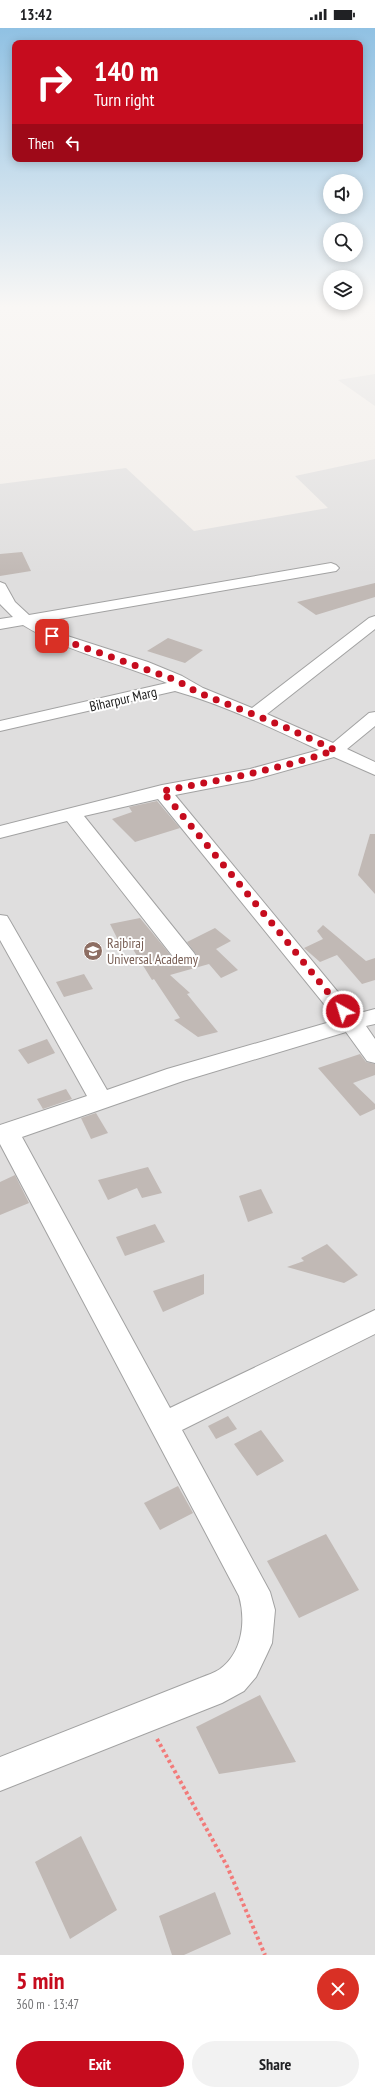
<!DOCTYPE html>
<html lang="en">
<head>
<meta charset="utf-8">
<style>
	:root { --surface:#fff; --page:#f2f2f2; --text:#202124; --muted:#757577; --accent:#c60c1e }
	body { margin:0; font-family:"PT Sans Narrow",sans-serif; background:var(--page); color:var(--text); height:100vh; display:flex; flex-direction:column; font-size:15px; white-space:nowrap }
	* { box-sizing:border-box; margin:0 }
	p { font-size:13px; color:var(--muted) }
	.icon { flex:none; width:22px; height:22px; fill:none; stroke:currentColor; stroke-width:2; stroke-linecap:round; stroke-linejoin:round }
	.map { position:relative; height:1927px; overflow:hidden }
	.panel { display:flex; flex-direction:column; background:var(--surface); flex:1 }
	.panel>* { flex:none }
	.guide { position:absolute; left:12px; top:12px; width:351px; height:122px; border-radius:8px; box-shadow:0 2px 10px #0003; background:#c60c1e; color:#fff; overflow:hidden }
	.buttons { position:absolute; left:323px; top:146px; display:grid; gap:8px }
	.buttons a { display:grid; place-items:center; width:40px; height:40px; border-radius:50%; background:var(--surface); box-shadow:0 2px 10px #0003; font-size:20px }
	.pin { position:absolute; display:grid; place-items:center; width:34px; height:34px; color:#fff; margin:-17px; border-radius:8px; box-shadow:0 2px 6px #0006 }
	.me { position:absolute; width:44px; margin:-22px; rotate:321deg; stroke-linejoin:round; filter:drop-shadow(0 0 3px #0008) }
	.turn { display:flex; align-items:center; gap:14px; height:84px; padding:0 16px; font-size:18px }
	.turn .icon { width:52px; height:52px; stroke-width:2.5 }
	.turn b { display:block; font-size:28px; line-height:34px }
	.then { display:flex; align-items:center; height:38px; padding:0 16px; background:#0003; gap:8px; font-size:15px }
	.round { display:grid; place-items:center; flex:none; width:42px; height:42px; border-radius:21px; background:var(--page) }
	.summary { display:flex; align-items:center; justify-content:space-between; height:68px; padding:0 16px }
	h1 { font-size:24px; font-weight:600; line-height:30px; color:var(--accent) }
	.cta { display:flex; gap:8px; margin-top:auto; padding:8px 16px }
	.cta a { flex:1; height:46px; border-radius:24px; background:var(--accent); color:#fff; font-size:16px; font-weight:600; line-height:46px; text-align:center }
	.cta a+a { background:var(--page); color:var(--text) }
	.status { display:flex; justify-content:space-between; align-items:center; height:28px; padding:0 20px; background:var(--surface); direction:ltr }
	.status svg { height:11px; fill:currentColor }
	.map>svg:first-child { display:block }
	.residential { fill:#dfdede }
	.building { fill:#c1b9b5 }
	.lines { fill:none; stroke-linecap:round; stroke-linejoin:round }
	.street-casing { stroke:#a2a2a2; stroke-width:2 }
	.path { stroke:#f27a79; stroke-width:4; stroke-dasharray:3 3; stroke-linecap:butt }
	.street { fill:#fff; fill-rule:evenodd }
	.route { stroke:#c60c1e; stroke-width:7; stroke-dasharray:0 12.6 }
	.labels { text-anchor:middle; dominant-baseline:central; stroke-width:4; stroke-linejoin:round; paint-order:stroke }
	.street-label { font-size:14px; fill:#212121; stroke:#fff }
	.education-label { font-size:14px; fill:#785e54; stroke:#fff; text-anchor:start }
</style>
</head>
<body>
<div class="status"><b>13:42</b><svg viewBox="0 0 49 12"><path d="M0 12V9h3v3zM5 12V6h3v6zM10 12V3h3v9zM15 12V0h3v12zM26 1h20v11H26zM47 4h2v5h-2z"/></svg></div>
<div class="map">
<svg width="375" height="1927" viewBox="0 0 375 1927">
	<rect width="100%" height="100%" fill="#f1ede9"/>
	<g class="residential">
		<polygon points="375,346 375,378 338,352"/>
		<polygon points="375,431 375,1927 0,1927 0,456 126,440 194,503 328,480 295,448"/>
	</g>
	<g class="building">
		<polygon points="22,524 31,543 0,548 0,526"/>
		<polygon points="375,555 375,569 316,587 297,574"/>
		<polygon points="168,610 203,622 185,635 147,623"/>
		<polygon points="157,773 180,800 135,814 112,791 132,784 129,779"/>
		<polygon points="370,806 375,806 375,866 358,847"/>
		<polygon points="140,890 178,936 186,938 195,936 198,929 187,914 215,900 231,913 216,921 238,942 221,950 209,936 170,947 190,965 187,966 218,1004 198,1009 174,992 180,990 154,951 152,952 126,910 118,912 110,896"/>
		<polygon points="323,897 366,933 375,930 375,952 362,956 337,927 320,934 304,920 323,911 317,903"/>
		<polygon points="84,946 93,961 64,969 56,954"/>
		<polygon points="47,1011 55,1025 28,1036 18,1022"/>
		<polygon points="360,1026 366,1034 375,1036 375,1047 353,1055 375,1076 375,1081 360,1088 318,1040"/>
		<polygon points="66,1061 72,1071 43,1081 37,1071"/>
		<polygon points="96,1085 108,1105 91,1111 81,1090"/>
		<polygon points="148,1139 162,1165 142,1170 137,1160 108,1172 98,1152"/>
		<polygon points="15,1147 29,1175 0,1187 0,1154"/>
		<polygon points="261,1161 273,1185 248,1194 239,1168"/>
		<polygon points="155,1196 165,1214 125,1228 116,1209"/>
		<polygon points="327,1216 358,1247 344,1255 287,1239 304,1233 301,1230"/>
		<polygon points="204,1246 204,1266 163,1284 153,1263"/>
		<polygon points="228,1388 237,1401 216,1411 208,1398"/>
		<polygon points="261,1402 284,1433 257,1448 234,1416"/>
		<polygon points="178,1458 193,1485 160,1502 144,1475"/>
		<polygon points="326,1506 359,1562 299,1590 267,1533"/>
		<polygon points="260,1667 296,1734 219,1746 196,1699"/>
		<polygon points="81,1808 117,1882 70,1911 35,1834"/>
		<polygon points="215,1864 231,1906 184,1927 172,1927 159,1888"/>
	</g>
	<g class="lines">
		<defs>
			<path id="street" d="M 331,535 L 336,537 L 339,540 L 336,543 L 41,594 L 58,605 L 148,634 L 182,648 L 203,660 L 252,680 L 369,590 L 375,588 L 375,601 L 267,686 L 333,715 L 369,685 L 375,684 L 375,698 L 347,721 L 375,734 L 375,747 L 334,729 L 252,752 L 175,767 L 356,986 L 375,981 L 375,996 L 366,998 L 375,1011 L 375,1035 L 367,1033 L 346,1004 L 183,1053 L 22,1109 L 170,1380 L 375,1282 L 375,1306 L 182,1402 L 270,1564 L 275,1582 L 272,1615 L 267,1626 L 256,1649 L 244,1663 L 222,1675 L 0,1763 L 0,1729 L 200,1650 C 207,1647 214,1645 220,1641 C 243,1624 246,1592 239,1568 L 0,1116 L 0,1097 L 87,1068 L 0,912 L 0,887 L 7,888 L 10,893 L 107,1062 L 167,1041 L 337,992 L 158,771 L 84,788 L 194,925 L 197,930 L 194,935 L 186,937 L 178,935 L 67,793 L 0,810 L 0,798 L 162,757 L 250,741 L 319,722 C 272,700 224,677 175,663 L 0,703 L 0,693 L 167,655 C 120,635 67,624 23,597 L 0,601 L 0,591 L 13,589 L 0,576 L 0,554 L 5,556 L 15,574 L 29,587 Z"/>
		</defs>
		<use href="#street" class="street-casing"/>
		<polyline class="path" points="157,1711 227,1838 265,1927"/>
		<use href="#street" class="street"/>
	</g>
	<linearGradient id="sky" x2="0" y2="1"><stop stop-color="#90c1e3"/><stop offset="0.51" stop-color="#f9f7f5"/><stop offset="1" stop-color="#f9f7f5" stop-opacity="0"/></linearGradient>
	<rect width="375" height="547" fill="url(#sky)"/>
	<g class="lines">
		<path class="route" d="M 52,608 L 176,652 L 197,664 L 285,699 L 335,722 C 278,742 220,752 162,763 L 280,905 L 343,983"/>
	</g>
	<defs>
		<symbol id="school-disc" viewBox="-11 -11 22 22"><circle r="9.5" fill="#8d6e63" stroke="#fff"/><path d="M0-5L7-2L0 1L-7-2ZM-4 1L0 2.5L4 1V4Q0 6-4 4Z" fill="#fff"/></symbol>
	</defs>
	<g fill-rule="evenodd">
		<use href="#school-disc" x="82" y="912" width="22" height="22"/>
	</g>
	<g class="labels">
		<g class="street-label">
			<text transform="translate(123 671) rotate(-13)">Biharpur Marg</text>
		</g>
		<g class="education-label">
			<text x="107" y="915">Rajbiraj<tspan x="107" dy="16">Universal Academy</tspan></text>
		</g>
	</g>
</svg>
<div class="buttons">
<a><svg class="icon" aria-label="sound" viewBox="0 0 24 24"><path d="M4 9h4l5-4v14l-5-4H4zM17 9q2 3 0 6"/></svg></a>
<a><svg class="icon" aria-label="search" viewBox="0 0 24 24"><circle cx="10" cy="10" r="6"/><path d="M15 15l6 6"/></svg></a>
<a><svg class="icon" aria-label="layers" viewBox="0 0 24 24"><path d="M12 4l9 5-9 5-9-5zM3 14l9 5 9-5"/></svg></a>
</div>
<div class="pin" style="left:52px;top:608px;background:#d93025"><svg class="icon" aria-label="arrive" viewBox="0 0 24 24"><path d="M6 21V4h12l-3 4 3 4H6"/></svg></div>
<svg class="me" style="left:343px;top:983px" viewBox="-20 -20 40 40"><circle r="17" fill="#c60c1e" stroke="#fff" stroke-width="3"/><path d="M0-11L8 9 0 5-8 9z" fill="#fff"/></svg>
<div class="guide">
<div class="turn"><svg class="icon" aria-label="right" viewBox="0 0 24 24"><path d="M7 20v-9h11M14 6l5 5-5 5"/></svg><div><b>140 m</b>Turn right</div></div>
<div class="then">Then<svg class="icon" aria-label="left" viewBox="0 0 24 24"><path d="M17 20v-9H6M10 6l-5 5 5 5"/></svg></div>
</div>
</div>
<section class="panel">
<div class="summary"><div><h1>5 min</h1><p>360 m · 13:47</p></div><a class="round" style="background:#d93025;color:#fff"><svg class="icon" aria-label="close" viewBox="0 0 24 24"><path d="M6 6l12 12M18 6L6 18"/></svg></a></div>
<div class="cta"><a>Exit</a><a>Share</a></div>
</section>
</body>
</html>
